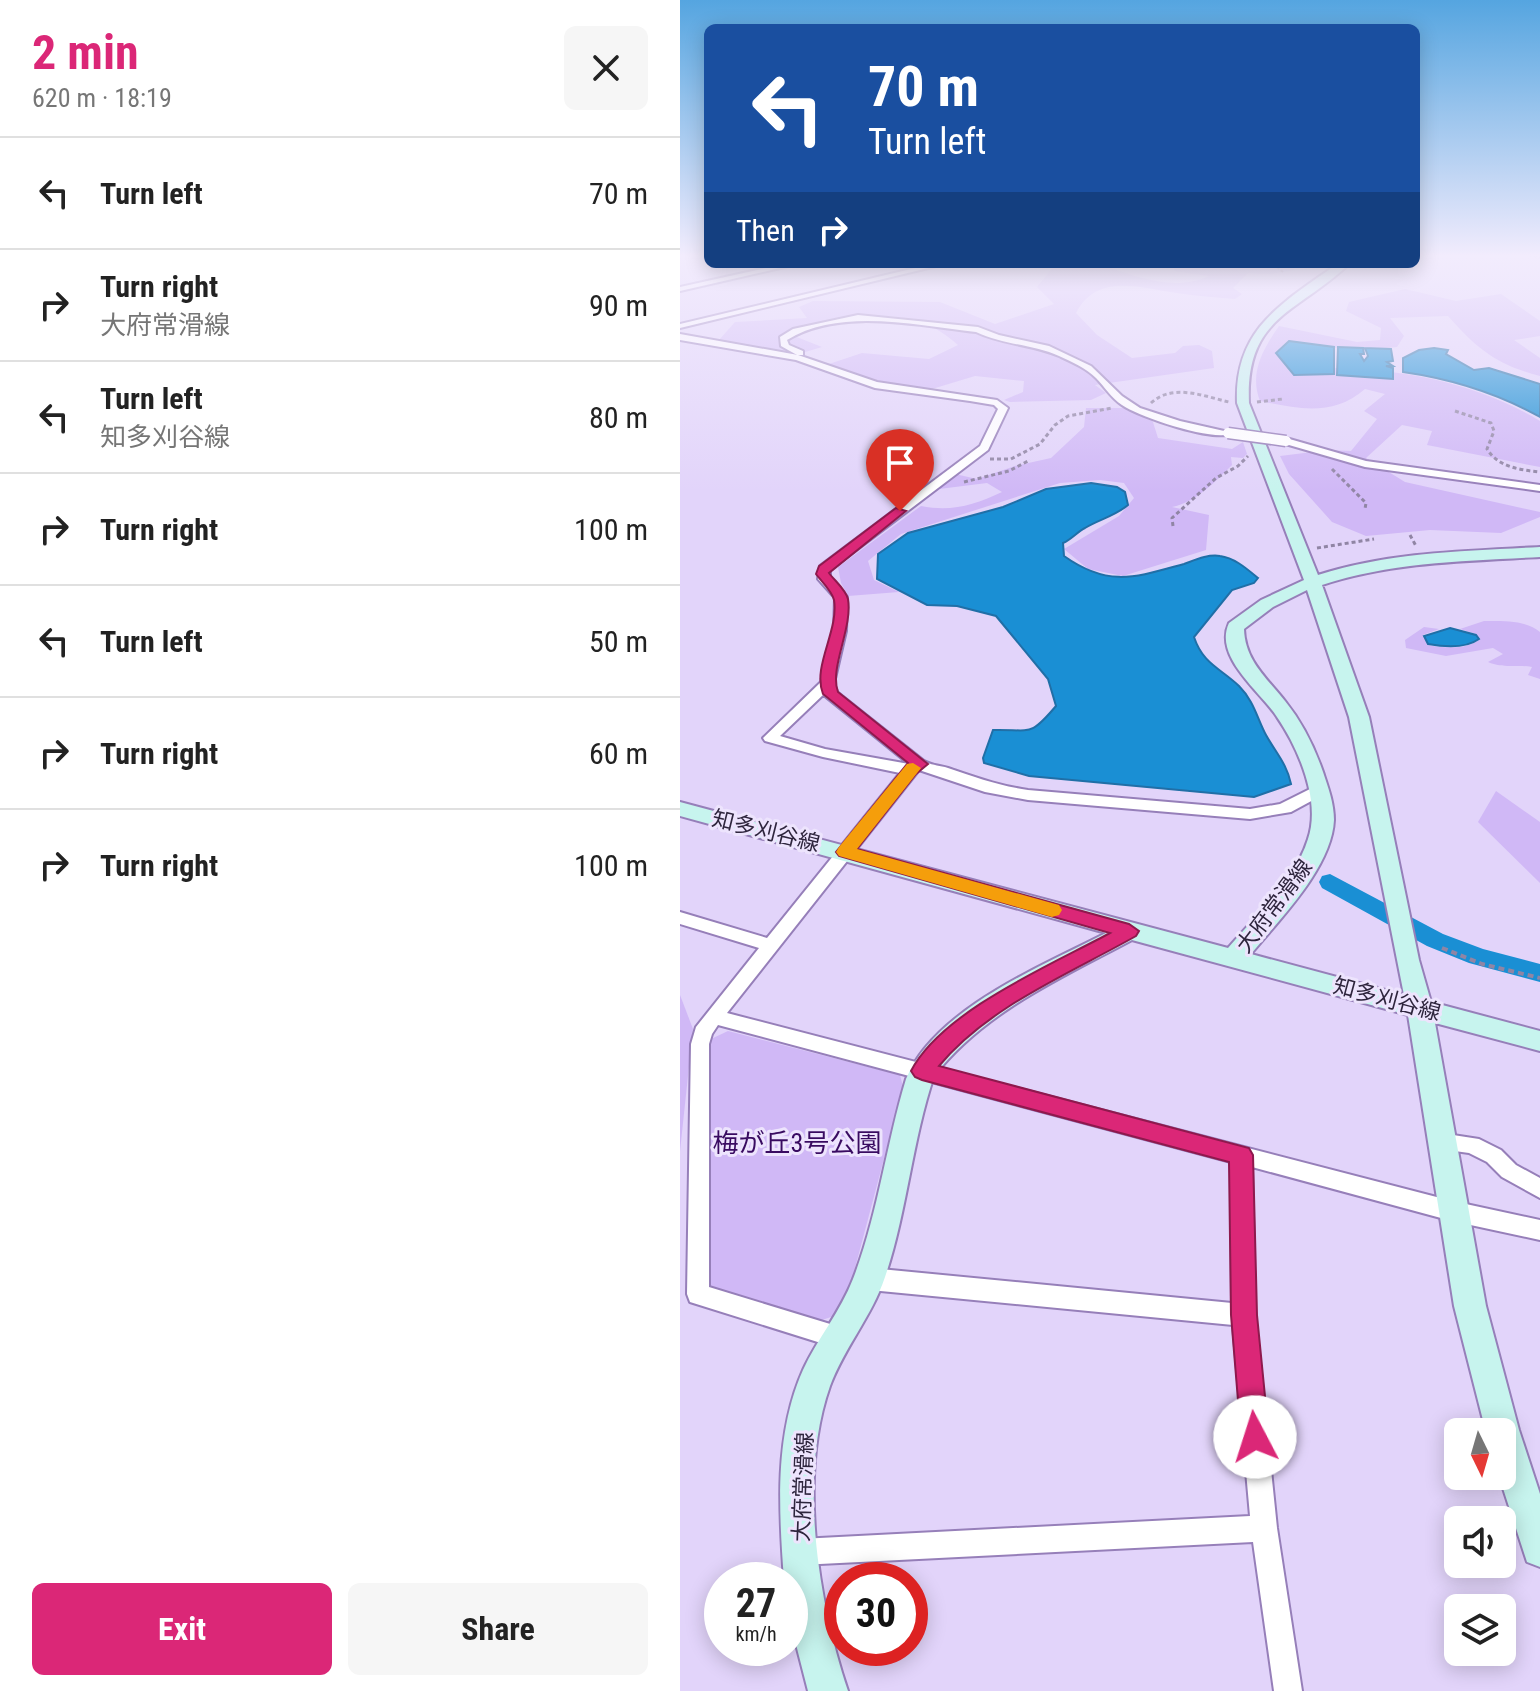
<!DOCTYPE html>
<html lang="en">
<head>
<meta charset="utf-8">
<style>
	:root { --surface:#fff; --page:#f6f6f6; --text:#222; --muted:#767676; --line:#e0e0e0; --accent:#db2777 }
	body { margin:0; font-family:"Roboto Condensed","Noto Sans JP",sans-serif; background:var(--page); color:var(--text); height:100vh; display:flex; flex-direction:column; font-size:30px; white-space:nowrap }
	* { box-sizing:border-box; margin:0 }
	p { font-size:26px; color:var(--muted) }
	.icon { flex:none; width:44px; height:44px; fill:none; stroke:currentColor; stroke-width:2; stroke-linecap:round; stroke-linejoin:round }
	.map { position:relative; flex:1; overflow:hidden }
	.side { display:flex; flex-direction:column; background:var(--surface); width:680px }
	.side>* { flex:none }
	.guide { position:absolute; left:24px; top:24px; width:716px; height:244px; border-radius:12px; box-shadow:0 4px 20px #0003; background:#1a4fa0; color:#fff; overflow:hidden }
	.needle { width:52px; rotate:175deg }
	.controls { position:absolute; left:764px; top:1418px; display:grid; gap:16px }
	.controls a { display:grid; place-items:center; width:72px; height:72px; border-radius:12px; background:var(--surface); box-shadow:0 4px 20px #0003; font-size:40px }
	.speed { position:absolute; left:24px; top:1562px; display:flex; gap:16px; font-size:40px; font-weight:700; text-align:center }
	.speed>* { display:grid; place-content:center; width:104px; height:104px; border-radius:50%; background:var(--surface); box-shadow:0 4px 20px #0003; line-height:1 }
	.speed small { font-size:20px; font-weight:400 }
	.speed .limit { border:12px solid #d22; background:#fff; color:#111 }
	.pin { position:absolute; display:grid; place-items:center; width:68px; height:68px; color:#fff; margin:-82px -34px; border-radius:50% 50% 50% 0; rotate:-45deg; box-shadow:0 0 8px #0007 }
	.pin .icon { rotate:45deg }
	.me { position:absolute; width:88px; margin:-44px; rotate:355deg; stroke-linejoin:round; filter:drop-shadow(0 0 6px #0008) }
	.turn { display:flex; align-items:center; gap:28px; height:168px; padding:0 32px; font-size:36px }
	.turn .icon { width:104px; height:104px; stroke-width:2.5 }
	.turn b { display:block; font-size:56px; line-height:68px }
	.then { display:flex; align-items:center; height:76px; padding:0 32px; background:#0003; gap:16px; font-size:30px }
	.round { display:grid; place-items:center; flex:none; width:84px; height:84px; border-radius:12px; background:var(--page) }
	.summary { display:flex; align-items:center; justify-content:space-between; height:136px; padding:0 32px }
	h1 { font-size:48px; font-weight:700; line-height:60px; color:var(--accent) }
	.action { display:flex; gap:16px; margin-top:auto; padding:16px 32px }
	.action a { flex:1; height:92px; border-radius:12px; background:var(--accent); color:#fff; font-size:32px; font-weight:700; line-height:92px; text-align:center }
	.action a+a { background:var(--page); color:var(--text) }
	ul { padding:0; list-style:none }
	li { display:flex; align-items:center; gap:24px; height:112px; padding:0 32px; border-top:2px solid var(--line) }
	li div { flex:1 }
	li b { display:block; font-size:30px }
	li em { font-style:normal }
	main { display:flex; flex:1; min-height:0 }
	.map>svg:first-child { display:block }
	.green { fill:#d0b8f6 }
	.water { fill:#1a8fd4; stroke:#206fa7; stroke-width:2 }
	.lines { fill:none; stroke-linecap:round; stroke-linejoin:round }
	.canal { fill:#1a8fd4; fill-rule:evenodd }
	.street-casing { stroke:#967fb9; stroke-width:4 }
	.secondary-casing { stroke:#967fb9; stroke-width:4 }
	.path-far2 { stroke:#9085a4; stroke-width:2; stroke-dasharray:3 2; stroke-linecap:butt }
	.path-far1 { stroke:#9085a4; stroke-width:3; stroke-dasharray:4 3; stroke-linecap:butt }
	.path { stroke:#9085a4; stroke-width:4; stroke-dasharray:6 4; stroke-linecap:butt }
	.street { fill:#fff; fill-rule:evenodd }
	.secondary { fill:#c7f4ee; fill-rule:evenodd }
	.street-bridge-casing { stroke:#967fb9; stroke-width:13; stroke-linecap:butt }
	.street-bridge { stroke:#fff; stroke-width:10 }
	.route { fill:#db2777; stroke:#8e194d; stroke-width:2 }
	.slow { fill:#f59e0b }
	.labels { text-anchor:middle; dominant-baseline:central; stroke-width:6; stroke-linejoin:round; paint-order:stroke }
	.street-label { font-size:22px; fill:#2e253d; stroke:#ede4fd }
	.near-park-label { font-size:26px; fill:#390b61; stroke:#ede4fd }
</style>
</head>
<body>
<main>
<section class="side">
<div class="summary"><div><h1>2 min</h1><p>620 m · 18:19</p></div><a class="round"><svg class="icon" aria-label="close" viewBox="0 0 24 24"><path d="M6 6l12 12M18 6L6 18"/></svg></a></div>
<ul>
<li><svg class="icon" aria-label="left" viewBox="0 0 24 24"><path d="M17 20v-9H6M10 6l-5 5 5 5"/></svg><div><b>Turn left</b></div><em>70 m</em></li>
<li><svg class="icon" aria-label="right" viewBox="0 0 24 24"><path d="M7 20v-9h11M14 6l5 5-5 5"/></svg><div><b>Turn right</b><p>大府常滑線</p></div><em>90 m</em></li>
<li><svg class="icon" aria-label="left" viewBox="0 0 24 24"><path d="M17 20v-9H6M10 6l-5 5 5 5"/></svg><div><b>Turn left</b><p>知多刈谷線</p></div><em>80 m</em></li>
<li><svg class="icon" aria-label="right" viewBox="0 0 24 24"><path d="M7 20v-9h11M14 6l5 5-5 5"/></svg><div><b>Turn right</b></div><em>100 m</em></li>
<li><svg class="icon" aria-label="left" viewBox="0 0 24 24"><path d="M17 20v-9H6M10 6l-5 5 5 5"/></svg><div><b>Turn left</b></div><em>50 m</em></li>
<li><svg class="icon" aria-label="right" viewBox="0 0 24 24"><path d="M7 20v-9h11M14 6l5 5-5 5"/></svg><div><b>Turn right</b></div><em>60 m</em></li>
<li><svg class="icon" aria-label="right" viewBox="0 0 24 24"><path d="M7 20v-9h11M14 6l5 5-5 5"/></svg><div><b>Turn right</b></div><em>100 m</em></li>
</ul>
<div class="action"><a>Exit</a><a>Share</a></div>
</section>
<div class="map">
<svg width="860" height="1691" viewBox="0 0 860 1691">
	<rect width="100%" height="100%" fill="#e2d4fa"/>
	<g class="green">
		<path d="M 418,264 C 454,275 492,293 529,276 L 494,271 L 495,264 L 605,264 L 615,270 L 590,274 L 568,273 L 553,288 L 562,294 L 555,299 C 535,297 516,296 497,293 C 461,288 417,272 396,313 L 417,335 L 452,358 L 495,353 L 503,346 L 519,345 L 532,351 L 534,368 L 415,385 L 426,393 L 411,400 L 330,402 L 324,400 L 343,392 L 344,381 L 295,376 L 252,389 L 204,384 L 146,365 L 182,353 L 249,359 L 278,345 C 229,299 166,318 109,334 L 142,347 L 115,355 L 39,340 L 55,322 L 127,318 L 119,307 L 133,301 L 260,302 L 315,324 L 374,304 L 357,287 L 374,266 Z"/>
		<path d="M 725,289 L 776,301 L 821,294 L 860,321 L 860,336 L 834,340 L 860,358 L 860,376 C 817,365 797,349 768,316 L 710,318 L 724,336 L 717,347 L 672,351 L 640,345 L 615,346 L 610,371 C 626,371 643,368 659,368 C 730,370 800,385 860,421 L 860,467 L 747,445 L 752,431 L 722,425 L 686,458 L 725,482 L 860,512 L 860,517 L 821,533 L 750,530 L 686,536 L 652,522 L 609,474 L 600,456 L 648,450 L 671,451 L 697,419 L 684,411 L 705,394 L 685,389 C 653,417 618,409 580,401 C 569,373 583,349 599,326 L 677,342 L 700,340 L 701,328 L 666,311 L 669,302 Z"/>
		<path d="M 406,408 L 444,408 L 472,419 L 478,438 L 552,449 L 563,442 L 567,454 L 563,458 L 551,457 L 552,465 C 535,482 516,502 492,507 L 529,515 L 526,550 L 443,576 L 408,569 L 384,549 L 439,516 L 454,498 L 444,483 L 420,480 L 380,483 L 221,534 L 188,561 L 194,580 L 219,592 L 168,596 L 161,583 L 158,567 L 241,506 C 272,512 294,505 322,492 L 307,483 L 251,490 L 275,474 L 297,479 L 335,466 L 371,458 L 404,427 Z"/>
		<path d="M 804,621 C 822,621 847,620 860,632 L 860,679 L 848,675 L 852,667 C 836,664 824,669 808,662 L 823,654 L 813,648 L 766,656 L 726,648 L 725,640 L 744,627 L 759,629 L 743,635 L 748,645 C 764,648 787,650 800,639 L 796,634 L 780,629 Z"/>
		<polygon points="816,791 860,822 860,883 798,822"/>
		<polygon points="0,995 13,1029 0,1151"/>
		<polygon points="48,1031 220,1075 223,1087 170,1287 154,1316 139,1321 35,1291 26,1284 31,1039"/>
	</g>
	<g class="water">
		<polygon points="609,341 654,347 654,374 614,375 596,353"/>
		<polygon points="658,347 683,348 684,354 680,354 684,361 688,356 685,348 711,349 713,361 707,362 713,366 706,366 713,368 713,379 657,375"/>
		<path d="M 754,348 L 768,350 L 766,354 L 794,370 L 809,368 L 860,384 L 860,417 C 817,393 772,379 723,372 L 723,358 L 739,350 Z"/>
		<path d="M 411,483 L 437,487 L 445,492 L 448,505 C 435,516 420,519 405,528 C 397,532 392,539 383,543 L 384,556 C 429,588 456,577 504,564 C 515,560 528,554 540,556 C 555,558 567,569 578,578 L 574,583 L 552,590 L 514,637 C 523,664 540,668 559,686 C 574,701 577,718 586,735 C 596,753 607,764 611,784 L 574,797 L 349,776 L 304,763 L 303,758 L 313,730 C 351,729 349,738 376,706 L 368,679 L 316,616 L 277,606 L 247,605 L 197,579 L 198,554 L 228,533 L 323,507 L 366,489 Z"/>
		<path d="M 770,628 L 796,635 L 799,639 C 785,649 764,647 748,644 L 744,636 Z"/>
	</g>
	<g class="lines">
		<polygon class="canal" points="650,874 763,934 803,949 860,964 860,982 789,963 747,946 642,888 639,882 642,876"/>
		<defs>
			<g id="street">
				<polygon points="104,264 118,264 0,291 0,287"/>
				<polygon points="252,264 265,264 0,328 0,324"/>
				<path d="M 178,315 L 298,327 L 319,335 L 369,346 L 411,366 L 442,396 L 460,408 L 500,421 L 553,433 C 536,443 459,417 442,405 C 431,398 425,387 416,378 C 406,368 392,362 379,356 C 352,344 323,345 296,332 C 238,326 161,307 107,340 L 109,345 L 123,351 L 123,355 L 117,355 L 101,346 L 100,337 L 113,329 Z"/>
				<path d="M 0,334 L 118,355 L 197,382 L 317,400 L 328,408 L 308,450 L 150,570 L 150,578 L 167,597 L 166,631 L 154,683 L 157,692 L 244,761 C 253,766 259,765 268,768 C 298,778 316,785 348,790 L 570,809 L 600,804 L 638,785 L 646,790 L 635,799 L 611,812 L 570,819 L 348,800 L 305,792 L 239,770 L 47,1013 L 772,1201 L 860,1220 L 860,1240 L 772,1221 L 572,1167 L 575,1315 L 597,1528 L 622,1691 L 594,1691 L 573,1542 L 120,1565 L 111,1561 L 107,1552 L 111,1543 L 120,1539 L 570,1516 L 553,1325 L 190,1290 L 182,1286 L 179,1279 L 182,1272 L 190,1268 L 552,1303 L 551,1162 L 38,1025 L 32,1034 L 29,1044 L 29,1287 L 160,1327 L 168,1330 L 172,1338 L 168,1346 L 160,1349 L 10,1302 L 7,1294 L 11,1044 L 16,1027 L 79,948 L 0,924 L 0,912 L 87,938 L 220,773 L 143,757 L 85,741 L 83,738 L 141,682 L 154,631 L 155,598 L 138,579 L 140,566 L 300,446 L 318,409 L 314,405 L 290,401 L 195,388 L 116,360 L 0,340 ZM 144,694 L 146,697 L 229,764 L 145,749 L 100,736 Z"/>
				<polygon points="606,438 686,461 860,485 860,491 685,467 602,443 602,439"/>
				<polygon points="760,1133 799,1139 821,1150 836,1165 860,1178 860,1198 822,1177 807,1162 789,1153 753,1148 750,1142 753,1136"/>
			</g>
			<path id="secondary" d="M 657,264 L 669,264 C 618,313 565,316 569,403 L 638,575 C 710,552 786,551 860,547 L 860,557 C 787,561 712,562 642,585 L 689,717 L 739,960 L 751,1002 L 860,1031 L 860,1051 L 755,1023 L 806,1306 L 839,1430 L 860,1494 L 860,1567 L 847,1562 L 819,1476 L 822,1476 L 822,1432 L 806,1432 L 774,1306 L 728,1015 L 452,940 C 381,978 305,1011 254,1076 C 232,1141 227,1212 205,1277 C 192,1316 164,1348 150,1386 C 118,1476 138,1602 168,1691 L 128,1691 L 110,1621 L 110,1580 L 104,1580 C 99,1511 94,1435 123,1370 C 137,1339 161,1311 173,1279 C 198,1215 206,1145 226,1079 C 255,1009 362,966 426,933 L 0,816 L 0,802 L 548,948 C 576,915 615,881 628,839 C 641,801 619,749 597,717 C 581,692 533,657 549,623 L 581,600 L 624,580 L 557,403 C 554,328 603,303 657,264 ZM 627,590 L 669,717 L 724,995 L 571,954 C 600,919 652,867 654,820 C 654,803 648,787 643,772 C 634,746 622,722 605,701 C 587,678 565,661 564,629 L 593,607 Z"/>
		</defs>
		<use href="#street" class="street-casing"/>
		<use href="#secondary" class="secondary-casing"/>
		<g class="path-far2">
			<polyline points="849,255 860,258"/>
			<polyline points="593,264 603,272"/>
		</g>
		<g class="path-far1">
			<polyline points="577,402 603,399"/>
			<path d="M 471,403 C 493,383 523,396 549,402"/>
			<path d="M 775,411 L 811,423 L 814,431 L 807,449 C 818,467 840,470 860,472"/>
			<polyline points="310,459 331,459 360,444 375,425 388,416 432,408"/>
			<polyline points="652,469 686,503 685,509"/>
			<polyline points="284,482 329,471 350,460"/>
			<polyline points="493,526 492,518 536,478 558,466 568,456"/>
			<polyline points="730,535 736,546"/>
			<polyline points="637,548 694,539"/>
		</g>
		<polyline class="path" points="762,948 802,964 860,978"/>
		<use href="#street" class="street"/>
		<use href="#secondary" class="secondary"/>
		<defs>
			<polyline id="street-bridge" points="548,433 606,441"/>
		</defs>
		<use href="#street-bridge" class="street-bridge-casing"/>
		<use href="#street-bridge" class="street-bridge"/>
	</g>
	<linearGradient id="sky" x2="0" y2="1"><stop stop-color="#55a5e0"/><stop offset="0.52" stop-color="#f2ecfd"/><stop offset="1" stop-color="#f2ecfd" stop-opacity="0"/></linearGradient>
	<rect width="860" height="492" fill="url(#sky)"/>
	<path class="route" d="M 216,508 L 226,511 L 149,573 C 155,581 166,590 168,599 C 173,628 149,668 158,692 L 248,764 L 236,774 L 177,849 L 449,924 L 459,931 L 456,936 C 389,974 309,1006 259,1066 L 569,1148 L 573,1155 L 577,1315 L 589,1437 L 585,1447 L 575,1451 L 565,1447 L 561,1437 L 551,1315 L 549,1162 L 242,1080 L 235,1077 L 231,1071 C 262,1011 371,965 430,933 L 159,856 L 156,852 L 228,763 L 143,694 C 132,666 159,631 154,600 C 152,591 141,581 136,574 L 139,566 Z"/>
	<polygon class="slow" points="233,763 241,768 177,849 379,905 382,910 379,915 372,917 159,856 156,852 159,847 227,764"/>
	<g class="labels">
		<g class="street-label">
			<text transform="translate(86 831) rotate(14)">知多刈谷線</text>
			<text transform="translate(594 906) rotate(-53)">大府常滑線</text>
			<text transform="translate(707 999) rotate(15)">知多刈谷線</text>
			<text transform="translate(123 1487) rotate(-88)">大府常滑線</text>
		</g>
		<g class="near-park-label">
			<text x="117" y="1143">梅が丘3号公園</text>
		</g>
	</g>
</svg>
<div class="controls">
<a><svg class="needle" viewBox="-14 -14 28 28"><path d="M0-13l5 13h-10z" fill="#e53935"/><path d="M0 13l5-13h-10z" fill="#767676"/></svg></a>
<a><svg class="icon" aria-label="sound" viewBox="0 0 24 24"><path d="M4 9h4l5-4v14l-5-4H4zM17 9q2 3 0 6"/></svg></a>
<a><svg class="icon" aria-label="layers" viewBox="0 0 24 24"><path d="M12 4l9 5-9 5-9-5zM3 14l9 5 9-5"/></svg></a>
</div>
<div class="speed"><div>27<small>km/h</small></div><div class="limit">30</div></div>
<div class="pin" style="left:220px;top:511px;background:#d93025"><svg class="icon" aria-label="arrive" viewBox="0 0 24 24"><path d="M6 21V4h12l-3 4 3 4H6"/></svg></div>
<svg class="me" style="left:575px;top:1437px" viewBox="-20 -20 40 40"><circle r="19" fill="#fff"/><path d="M0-13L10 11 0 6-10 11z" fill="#db2777"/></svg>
<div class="guide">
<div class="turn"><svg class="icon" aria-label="left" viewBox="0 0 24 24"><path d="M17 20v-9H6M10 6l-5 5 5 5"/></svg><div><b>70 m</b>Turn left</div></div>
<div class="then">Then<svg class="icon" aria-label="right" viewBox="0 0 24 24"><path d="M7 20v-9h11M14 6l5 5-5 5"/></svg></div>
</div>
</div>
</main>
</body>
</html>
